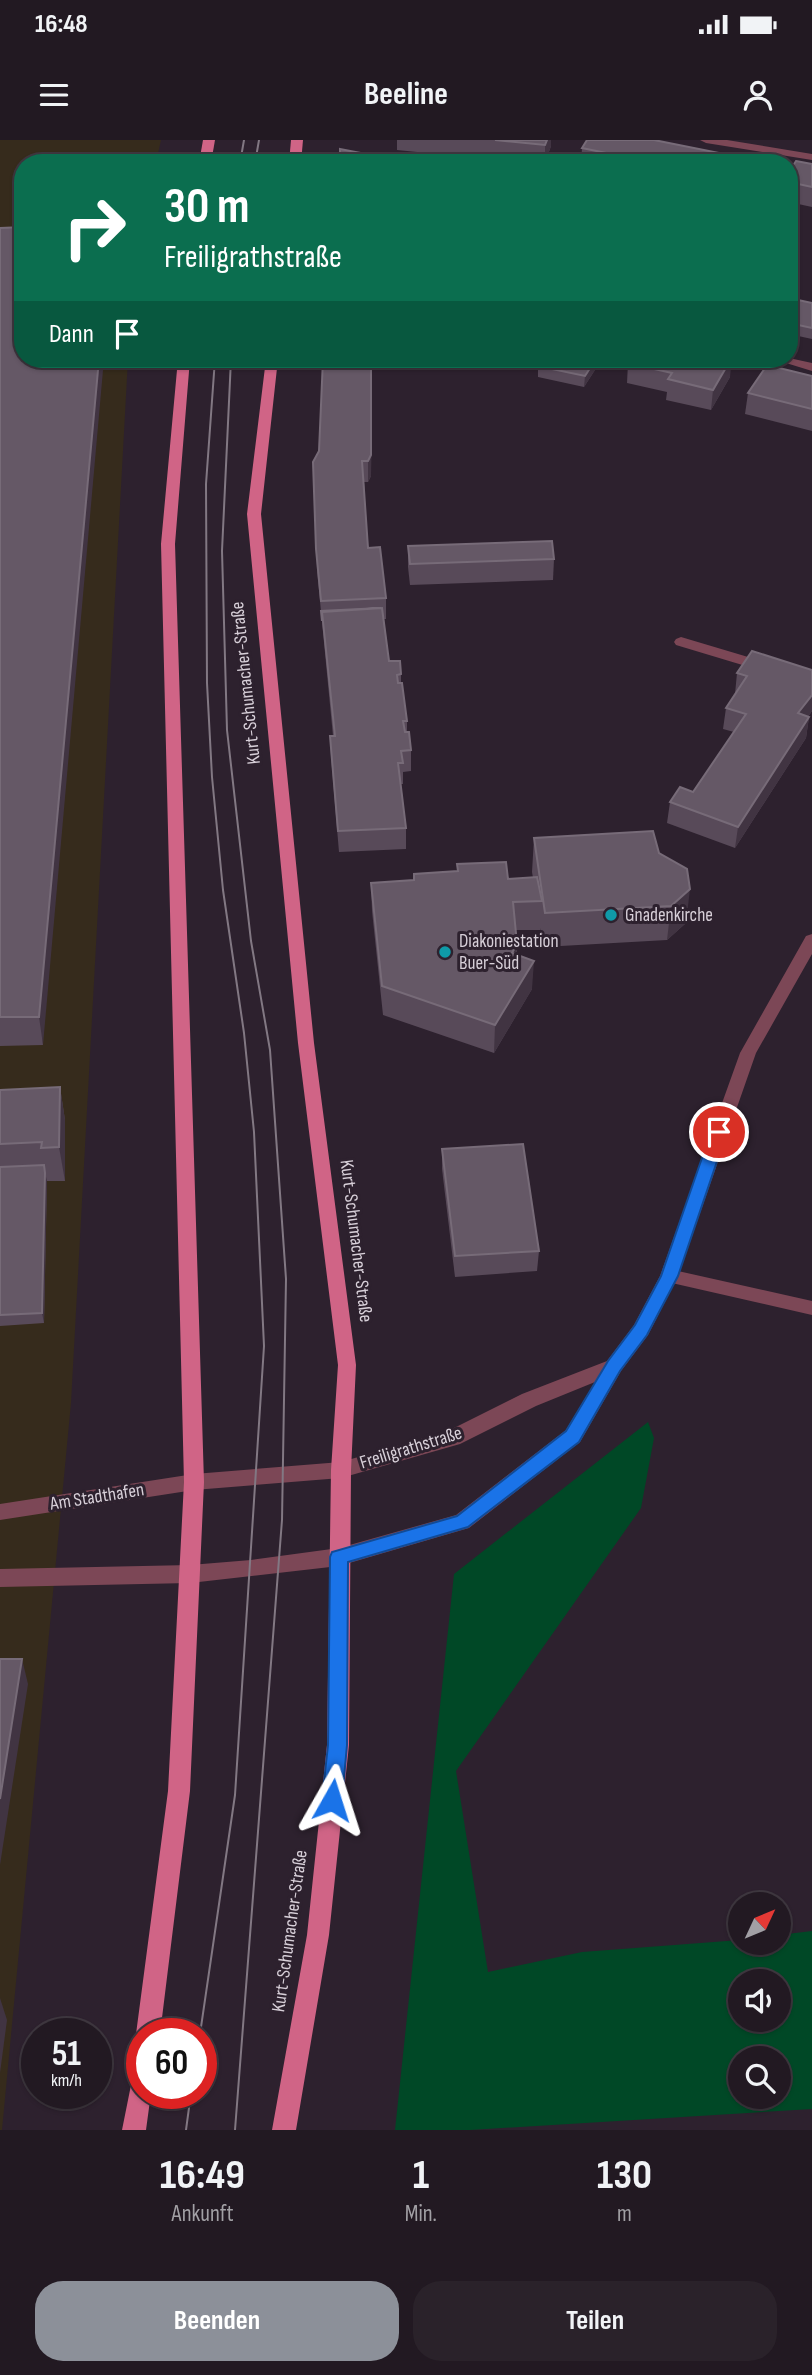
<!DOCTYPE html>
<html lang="de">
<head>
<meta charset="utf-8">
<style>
	:root { --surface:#221922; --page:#2a222a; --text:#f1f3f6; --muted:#a2a0a5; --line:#3f3840; --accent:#8c9099 }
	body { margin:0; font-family:"Sofia Sans Condensed",sans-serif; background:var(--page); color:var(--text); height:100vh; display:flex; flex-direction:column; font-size:26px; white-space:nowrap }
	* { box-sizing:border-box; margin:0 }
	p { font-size:23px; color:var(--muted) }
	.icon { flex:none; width:38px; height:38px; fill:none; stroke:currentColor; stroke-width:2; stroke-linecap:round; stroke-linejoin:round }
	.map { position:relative; height:1990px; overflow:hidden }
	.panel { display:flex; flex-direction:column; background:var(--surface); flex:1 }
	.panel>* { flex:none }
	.banner { position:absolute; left:14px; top:14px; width:784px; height:214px; border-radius:28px; box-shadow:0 2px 5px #0004,0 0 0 2px var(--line); background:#0b6e4f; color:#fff; overflow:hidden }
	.needle { width:46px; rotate:46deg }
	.fabs { position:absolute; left:728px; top:1752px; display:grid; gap:14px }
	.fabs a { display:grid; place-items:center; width:63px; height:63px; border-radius:50%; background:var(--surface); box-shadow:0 2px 5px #0004,0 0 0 2px var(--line); font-size:35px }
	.speed { position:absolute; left:21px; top:1878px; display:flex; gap:14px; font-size:35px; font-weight:700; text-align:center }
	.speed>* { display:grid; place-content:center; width:91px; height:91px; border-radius:50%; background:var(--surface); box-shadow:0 2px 5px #0004,0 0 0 2px var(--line); line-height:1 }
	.speed small { font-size:18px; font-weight:400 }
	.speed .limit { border:10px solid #d22; background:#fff; color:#111 }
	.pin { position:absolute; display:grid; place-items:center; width:60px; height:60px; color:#fff; margin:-30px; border:4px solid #fff; border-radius:50%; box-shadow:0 2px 7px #0007 }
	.me { position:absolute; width:77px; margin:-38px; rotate:6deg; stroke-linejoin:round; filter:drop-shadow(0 0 5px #0008) }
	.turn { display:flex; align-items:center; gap:24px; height:147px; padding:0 35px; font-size:32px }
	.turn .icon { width:91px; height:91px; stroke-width:2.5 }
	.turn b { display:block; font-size:49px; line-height:60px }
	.then { display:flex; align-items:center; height:66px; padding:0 35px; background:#0003; gap:14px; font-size:26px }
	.eta { display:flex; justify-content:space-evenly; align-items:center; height:119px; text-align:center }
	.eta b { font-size:42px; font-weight:700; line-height:49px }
	.cta { display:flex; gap:14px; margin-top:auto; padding:14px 35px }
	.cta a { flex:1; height:80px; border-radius:28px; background:var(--accent); color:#fff; font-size:28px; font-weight:700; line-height:80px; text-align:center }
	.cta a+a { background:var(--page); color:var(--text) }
	.status { display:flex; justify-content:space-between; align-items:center; height:49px; padding:0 35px; background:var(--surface); direction:ltr }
	.status svg { height:19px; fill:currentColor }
	header { display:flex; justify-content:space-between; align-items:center; height:91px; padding:0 35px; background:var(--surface); font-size:32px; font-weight:700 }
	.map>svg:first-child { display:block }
	.industrial { fill:#362b1c }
	.green { fill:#004826; fill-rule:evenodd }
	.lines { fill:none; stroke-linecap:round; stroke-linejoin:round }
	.service { fill:#7c4756; fill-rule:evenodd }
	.minor { fill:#7c4756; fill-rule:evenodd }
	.primary { fill:#d06486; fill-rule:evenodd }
	.tram { stroke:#827883; stroke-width:2 }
	.wall { fill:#584a59 }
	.shaded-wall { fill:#413442 }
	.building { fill:#655866; stroke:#776b78; stroke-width:2 }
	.route { fill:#1a73e8; stroke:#114b97; stroke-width:2 }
	.culture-dot { fill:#0f9aa8; stroke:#2d212e; stroke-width:2.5 }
	.labels { text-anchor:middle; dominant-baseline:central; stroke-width:6; stroke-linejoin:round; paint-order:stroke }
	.street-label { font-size:19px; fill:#d7cfd8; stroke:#2d212e }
	.poi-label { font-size:19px; fill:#d7cfd8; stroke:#2d212e; text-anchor:start }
</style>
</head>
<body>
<div class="status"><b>16:48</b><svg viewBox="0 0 49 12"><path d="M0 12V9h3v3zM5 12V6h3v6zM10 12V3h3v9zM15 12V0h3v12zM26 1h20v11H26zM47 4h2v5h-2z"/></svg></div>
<header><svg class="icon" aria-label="menu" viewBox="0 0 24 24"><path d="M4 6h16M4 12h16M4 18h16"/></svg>Beeline<svg class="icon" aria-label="person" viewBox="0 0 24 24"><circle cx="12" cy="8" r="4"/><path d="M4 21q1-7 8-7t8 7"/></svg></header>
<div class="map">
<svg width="812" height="1990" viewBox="0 0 812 1990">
	<rect width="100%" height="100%" fill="#2d212e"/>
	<polygon class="industrial" points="0,0 161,0 156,23 23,23 23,219 128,219 71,1263 2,1990 0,1990"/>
	<path class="green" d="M 648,1282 L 654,1298 L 641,1368 L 456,1631 L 488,1832 L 582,1812 L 740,1800 L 740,1802 L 779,1802 L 779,1795 L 812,1791 L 812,1969 L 470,1990 L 395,1990 L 454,1434 ZM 740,1841 L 779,1841 L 779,1880 L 740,1880 ZM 740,1918 L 779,1918 L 779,1956 L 740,1956 Z"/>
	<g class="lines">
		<g class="service">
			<polygon points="681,497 812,536 812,546 676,505 674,502 676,499"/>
			<polygon points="669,1129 812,1161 812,1175 663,1141 660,1136 663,1131"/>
		</g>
		<g class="minor">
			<polygon points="700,0 727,0 812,14 812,20 706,3"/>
			<polygon points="789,218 812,223 812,231 773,219"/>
			<polygon points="812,794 812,814 756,913 678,1136 648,1195 621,1231 580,1302 469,1388 339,1426 190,1443 0,1447 0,1429 190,1425 251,1420 339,1408 456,1375 566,1290 595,1242 536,1266 460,1304 341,1338 194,1350 0,1380 0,1364 194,1334 341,1322 448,1291 522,1254 607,1221 634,1185 660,1136 740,913 806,796"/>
		</g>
		<g class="primary">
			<polygon points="203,0 215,0 211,23 199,23"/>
			<polygon points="291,0 303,0 301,23 289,23"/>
			<polygon points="178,219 190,219 175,404 204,1342 190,1651 160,1894 142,1894 142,1903 136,1894 168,1651 184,1342 161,404"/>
			<polygon points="266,219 278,219 261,374 314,903 356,1225 351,1330 349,1605 329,1795 296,1990 272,1990 307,1795 327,1605 331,1330 338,1225 298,903 247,374"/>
			<polygon points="142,1926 142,1953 151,1953 146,1990 122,1990 134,1930"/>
		</g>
		<g class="tram">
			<polyline points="240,23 244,0"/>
			<polyline points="255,23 259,0"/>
			<polyline points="231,219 222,411 227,590 251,801 270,910 286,1139 282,1380 235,1990"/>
			<polyline points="200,1894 235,1655 264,1206 254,992 244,893 223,750 212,637 207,543 206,344 215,219"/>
			<polyline points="186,1990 191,1953"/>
		</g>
	</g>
	<g class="wall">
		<polygon points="397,0 551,0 551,6 545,23 527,23 397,10"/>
		<polygon points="582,8 754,23 581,23"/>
		<polygon points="812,24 812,67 789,62 789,32"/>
		<polygon points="0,88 43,905 0,906"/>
		<polygon points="789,158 812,163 812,199 789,194"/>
		<polygon points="372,219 371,336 368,342 364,342 368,408 386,458 386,479 384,479 389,521 401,534 401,543 407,581 407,592 411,610 411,631 403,632 403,644 401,644 406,688 406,709 339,712 331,617 330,596 333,596 317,430 313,322"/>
		<polygon points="543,219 602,219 584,247 538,237 538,226"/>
		<polygon points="628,223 730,237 711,270 666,260 667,252 627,243"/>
		<polygon points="812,236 812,291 745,274 748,253"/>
		<polygon points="408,406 554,419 553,440 410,445 408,427"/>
		<polygon points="812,530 812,571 808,577 809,577 806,598 735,708 667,683 670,662 693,652 734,592 723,589 726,568 735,554 737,533"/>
		<polygon points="534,698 659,713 686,783 667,800 543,807 540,788 540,790 516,790 517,804 517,814 532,849 494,913 383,875 372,771 371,743 414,740 457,731 457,724 508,739 533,738 532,732"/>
		<polygon points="60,947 65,980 65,1041 47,1041 44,1183 0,1186 0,950"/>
		<polygon points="442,1009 539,1111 537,1131 455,1137 442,1029"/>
	</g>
	<g class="shaded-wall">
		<polygon points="547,0 551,0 551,6 545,23 545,5"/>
		<polygon points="99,219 104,219 43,905 39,877"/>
		<polygon points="372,219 371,336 368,342 368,321"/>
		<polygon points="596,219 602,219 584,247 585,236"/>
		<polygon points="731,219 732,219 730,237 711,270 713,250"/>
		<polygon points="812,555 812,571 795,594 798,573"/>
		<polygon points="809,577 806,598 735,708 738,687"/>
		<polygon points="690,749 686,783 667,800 671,766"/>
		<polygon points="517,804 516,833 512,813"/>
		<polygon points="534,821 532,849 494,913 495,885"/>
		<polygon points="60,947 65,980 65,1041 59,1007"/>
		<polygon points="45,1033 47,1041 44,1183 42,1173"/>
		<polygon points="22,1519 28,1544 0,1725 0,1659"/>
		<polygon points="0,1858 7,1880 0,1933"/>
	</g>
	<g class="building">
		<polygon points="495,0 547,0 545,5"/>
		<polygon points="587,0 654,0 754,20 753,23 655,23 582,8"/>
		<polygon points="340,9 371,15 340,15"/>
		<rect x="340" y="15" width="45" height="8"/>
		<polygon points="796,21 812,24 812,47 789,42 789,32"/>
		<polygon points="23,87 23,219 99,219 39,877 0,877 0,88"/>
		<polygon points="789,158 812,163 812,188 789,183"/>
		<polygon points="323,219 371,219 371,315 368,321 362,321 368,408 380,407 386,458 321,461 316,409 313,322 319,311"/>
		<polygon points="543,219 596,219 585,236 538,226"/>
		<polygon points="631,219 731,219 713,250 668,239 672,233 628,223"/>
		<polygon points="767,225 812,236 812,269 748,253"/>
		<polygon points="552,401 554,419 410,424 408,406"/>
		<polygon points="381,468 322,472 322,481 321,471"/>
		<polygon points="382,468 389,521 400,521 401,534 397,535 398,543 402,543 407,581 403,581 405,592 409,592 411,610 401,611 403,623 398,623 406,688 338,691 330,596 335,596 322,472"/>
		<polygon points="752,511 812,530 812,555 798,573 809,577 738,687 670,662 680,647 693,652 746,574 726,568 747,536 737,533"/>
		<polygon points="653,691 659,713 687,729 690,749 671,766 545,773 534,698"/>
		<polygon points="506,722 508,739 537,737 542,761 513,762 517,804 512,813 534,821 495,885 382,846 371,743 414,740 414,734 458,731 457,724"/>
		<polygon points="60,947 59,1007 41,1008 42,1002 0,1004 0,950"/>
		<polygon points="523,1004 539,1111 455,1116 442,1009"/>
		<polygon points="44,1025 45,1033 42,1173 0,1175 0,1027"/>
		<polygon points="0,1519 22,1519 0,1659"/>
	</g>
	<polygon class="route" points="719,986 727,992 678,1136 647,1195 620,1231 579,1302 468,1387 348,1422 347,1605 342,1660 339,1666 332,1669 325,1666 322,1660 328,1605 330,1417 332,1412 457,1376 566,1291 608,1221 635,1185 661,1136 711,992"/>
	<g class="culture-dot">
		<circle cx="611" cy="775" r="7"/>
		<circle cx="445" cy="812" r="7"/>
	</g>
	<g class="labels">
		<g class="street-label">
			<text transform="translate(246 543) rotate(-96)">Kurt-Schumacher-Straße</text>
			<text transform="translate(356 1101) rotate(83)">Kurt-Schumacher-Straße</text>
			<text transform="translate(411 1308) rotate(-17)">Freiligrathstraße</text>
			<text transform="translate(97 1357) rotate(-9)">Am Stadthafen</text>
			<text transform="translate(290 1791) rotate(-82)">Kurt-Schumacher-Straße</text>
		</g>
		<g class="poi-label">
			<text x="625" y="775">Gnadenkirche</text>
			<text x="459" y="801">Diakoniestation<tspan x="459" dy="22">Buer-Süd</tspan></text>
		</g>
	</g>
</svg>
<div class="fabs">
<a><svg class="needle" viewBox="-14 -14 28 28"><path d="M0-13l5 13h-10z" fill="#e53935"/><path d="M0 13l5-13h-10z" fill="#a2a0a5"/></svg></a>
<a><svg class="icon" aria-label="sound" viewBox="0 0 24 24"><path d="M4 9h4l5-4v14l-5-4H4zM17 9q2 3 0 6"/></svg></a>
<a><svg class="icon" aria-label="search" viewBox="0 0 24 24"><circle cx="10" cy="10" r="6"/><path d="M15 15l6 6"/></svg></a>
</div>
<div class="speed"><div>51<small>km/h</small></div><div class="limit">60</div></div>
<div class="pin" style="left:719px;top:992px;background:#d93025"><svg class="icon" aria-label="arrive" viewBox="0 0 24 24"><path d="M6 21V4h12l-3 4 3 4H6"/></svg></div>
<svg class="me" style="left:332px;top:1660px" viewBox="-20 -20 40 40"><path d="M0-17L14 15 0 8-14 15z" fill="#1a73e8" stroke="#fff" stroke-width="4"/></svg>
<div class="banner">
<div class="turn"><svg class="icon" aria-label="right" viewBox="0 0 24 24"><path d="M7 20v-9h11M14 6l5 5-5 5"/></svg><div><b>30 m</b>Freiligrathstraße</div></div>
<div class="then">Dann<svg class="icon" aria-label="arrive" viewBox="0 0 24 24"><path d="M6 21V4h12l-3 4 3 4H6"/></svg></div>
</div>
</div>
<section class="panel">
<div class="eta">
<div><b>16:49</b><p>Ankunft</p></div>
<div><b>1</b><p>Min.</p></div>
<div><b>130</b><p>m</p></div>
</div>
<div class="cta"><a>Beenden</a><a>Teilen</a></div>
</section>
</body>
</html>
